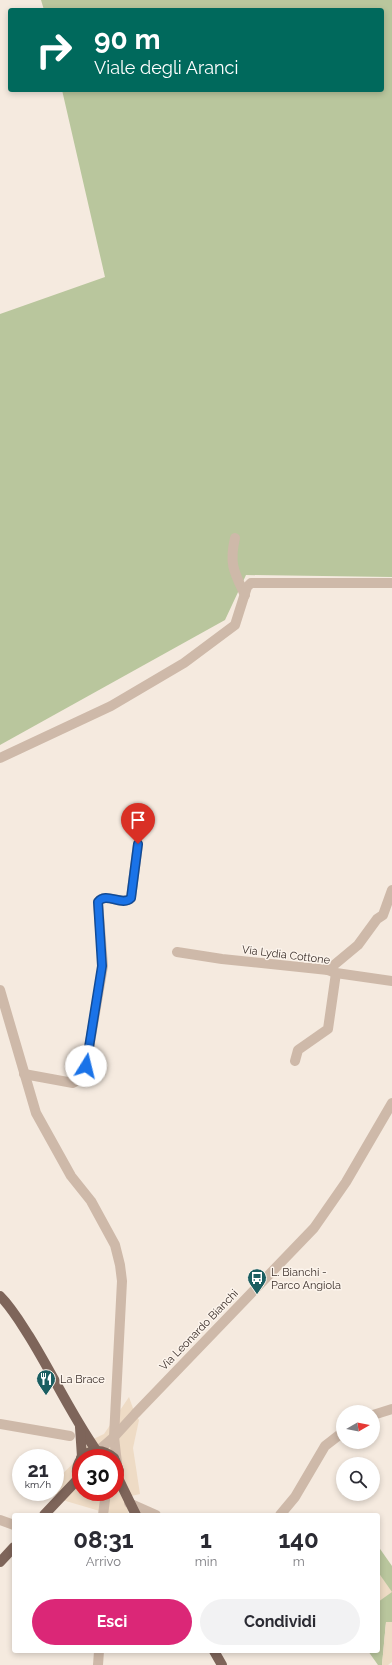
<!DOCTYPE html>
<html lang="it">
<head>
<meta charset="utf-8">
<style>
	:root { --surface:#fff; --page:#f2f2f3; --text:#2b2b33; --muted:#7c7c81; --accent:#db2777 }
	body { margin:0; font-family:Raleway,sans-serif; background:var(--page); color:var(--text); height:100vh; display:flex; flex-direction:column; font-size:15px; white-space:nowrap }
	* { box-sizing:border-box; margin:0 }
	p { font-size:13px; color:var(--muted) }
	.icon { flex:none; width:22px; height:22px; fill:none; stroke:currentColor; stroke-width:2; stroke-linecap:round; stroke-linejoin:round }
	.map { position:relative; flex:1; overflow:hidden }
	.details { position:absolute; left:12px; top:1513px; width:368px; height:140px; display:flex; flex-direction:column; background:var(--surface); border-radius:4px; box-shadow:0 2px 6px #0003 }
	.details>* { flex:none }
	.banner { position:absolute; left:8px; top:8px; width:376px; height:84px; border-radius:4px; box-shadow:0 2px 6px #0003; background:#00695c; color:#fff; overflow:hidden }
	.needle { width:26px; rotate:81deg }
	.fabs { position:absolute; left:336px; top:1405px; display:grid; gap:8px }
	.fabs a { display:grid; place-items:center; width:44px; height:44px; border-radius:50%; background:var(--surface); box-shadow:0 2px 6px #0003; font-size:20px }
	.speed { position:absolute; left:12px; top:1449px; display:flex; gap:8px; font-size:20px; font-weight:700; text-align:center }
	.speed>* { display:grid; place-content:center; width:52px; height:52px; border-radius:50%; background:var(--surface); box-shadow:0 2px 6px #0003; line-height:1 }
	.speed small { font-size:10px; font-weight:400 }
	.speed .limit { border:6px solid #d22; background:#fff; color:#111 }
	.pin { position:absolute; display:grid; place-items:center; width:34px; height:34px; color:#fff; margin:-41px -17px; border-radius:50% 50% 50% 0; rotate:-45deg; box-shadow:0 0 4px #0007 }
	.pin .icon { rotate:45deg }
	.me { position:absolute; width:44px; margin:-22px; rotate:9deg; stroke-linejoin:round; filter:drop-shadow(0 0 3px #0008) }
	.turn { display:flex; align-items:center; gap:14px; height:84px; padding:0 20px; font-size:18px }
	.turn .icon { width:52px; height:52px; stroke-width:2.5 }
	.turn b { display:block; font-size:28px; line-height:34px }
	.eta { display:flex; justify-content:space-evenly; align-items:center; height:68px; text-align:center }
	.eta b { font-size:24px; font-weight:700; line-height:28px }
	.action { display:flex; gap:8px; margin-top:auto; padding:8px 20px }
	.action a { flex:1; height:46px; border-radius:24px; background:var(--accent); color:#fff; font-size:16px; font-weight:700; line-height:46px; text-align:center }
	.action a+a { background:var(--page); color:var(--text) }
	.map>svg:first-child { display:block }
	.green { fill:#b9c69d }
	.plaza { fill:#eedbc5; fill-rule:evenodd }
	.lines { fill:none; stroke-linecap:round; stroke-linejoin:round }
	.minor { stroke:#ceb9a9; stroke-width:10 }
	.major { stroke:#7e655a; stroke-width:10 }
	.route-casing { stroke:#114b97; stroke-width:10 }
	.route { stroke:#1a73e8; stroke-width:7 }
	.labels { text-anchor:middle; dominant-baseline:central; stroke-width:3; stroke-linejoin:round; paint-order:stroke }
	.street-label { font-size:11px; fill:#3b2f2a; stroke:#fcf4ec }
	.poi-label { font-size:11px; fill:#3b2f2a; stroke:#fcf4ec; text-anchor:start }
</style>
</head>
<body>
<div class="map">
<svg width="392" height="1665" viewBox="0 0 392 1665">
	<rect width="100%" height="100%" fill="#f5eadf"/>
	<g class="green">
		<polygon points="41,0 392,0 392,577 246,575 225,620 0,745 0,314 105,277 62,90 382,90 382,10 44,10"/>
		<polygon points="378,1546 392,1566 392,1622 386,1622 382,1665 378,1665 368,1651 378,1651"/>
	</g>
	<g class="plaza">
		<path d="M 129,1397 L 135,1414 L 139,1420 L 133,1448 L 140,1494 L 127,1497 L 129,1503 L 128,1515 L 103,1512 L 59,1499 L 53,1492 L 55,1492 L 55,1481 L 82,1455 L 89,1441 L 104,1434 ZM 81,1458 L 115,1458 L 115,1492 L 81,1492 Z"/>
		<polygon points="378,1572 392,1592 378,1602"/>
		<polygon points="386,1622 392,1622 392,1662 388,1665 382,1665"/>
	</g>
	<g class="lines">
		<g class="minor">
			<path d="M 235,538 C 229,564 234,572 245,595"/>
			<polyline points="0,758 111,706 184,663 235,625 247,587 251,583 392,583"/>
			<polyline points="177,952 222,959 328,970 336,973 392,981"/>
			<polyline points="328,970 358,945 377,919 383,915 392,890"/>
			<polyline points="0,990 36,1113 71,1176 91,1201 115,1245 120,1265 122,1281 114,1437 117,1463"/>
			<polyline points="295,1061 298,1050 328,1029 336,973"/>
			<path d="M 24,1074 L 73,1083 L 82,1078 L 86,1066 L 103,966 L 98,902 C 106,891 121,907 131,898 L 138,844"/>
			<polyline points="373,1415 392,1409"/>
			<polyline points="0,1424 70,1436"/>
			<polyline points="99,1450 114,1437 135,1414 314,1228 346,1182 392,1103"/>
			<polyline points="129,1503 156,1515"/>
			<polyline points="103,1515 106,1492"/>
			<polyline points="280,1515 295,1497 325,1446 343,1432"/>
			<polyline points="0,1520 14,1525"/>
			<polyline points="98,1665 99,1651"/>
		</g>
		<g class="major">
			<path d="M 0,1296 C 12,1308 20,1322 29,1336 C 52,1373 71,1414 96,1450"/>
			<polyline points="80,1427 82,1457"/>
			<path d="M 81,1458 C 91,1448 104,1449 114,1458"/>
			<polyline points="115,1460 119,1471 116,1482"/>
			<polyline points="118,1478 136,1515"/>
			<path d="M 81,1485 C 76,1475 75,1468 81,1459"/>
			<polyline points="91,1492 103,1492"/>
			<polyline points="44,1515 78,1479"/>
			<polyline points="0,1562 14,1547"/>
			<polyline points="214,1651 222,1665"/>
		</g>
	</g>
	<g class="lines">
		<defs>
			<path id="route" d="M 86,1066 L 102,966 L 98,902 C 106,891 122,907 131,898 L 138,844"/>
		</defs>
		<use href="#route" class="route-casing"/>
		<use href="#route" class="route"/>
	</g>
	<defs>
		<symbol id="bus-pin" viewBox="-11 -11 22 30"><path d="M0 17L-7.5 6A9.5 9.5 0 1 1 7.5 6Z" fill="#1b5e61" stroke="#fcf4ec"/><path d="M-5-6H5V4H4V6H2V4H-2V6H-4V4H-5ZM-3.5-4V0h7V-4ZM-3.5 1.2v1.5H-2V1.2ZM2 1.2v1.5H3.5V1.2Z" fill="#fff"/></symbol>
		<symbol id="restaurant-pin" viewBox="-11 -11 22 30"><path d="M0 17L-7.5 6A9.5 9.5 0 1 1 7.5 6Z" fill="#1b5e61" stroke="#fcf4ec"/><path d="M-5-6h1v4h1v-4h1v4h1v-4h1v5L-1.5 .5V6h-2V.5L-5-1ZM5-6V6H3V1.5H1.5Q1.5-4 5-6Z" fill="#fff"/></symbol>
	</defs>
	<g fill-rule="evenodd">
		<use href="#bus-pin" x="246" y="1267" width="22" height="30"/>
		<use href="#restaurant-pin" x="35" y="1368" width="22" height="30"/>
	</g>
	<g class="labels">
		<g class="street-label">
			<text transform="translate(286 955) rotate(7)">Via Lydia Cottone</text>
			<text transform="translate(199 1330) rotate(-46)">Via Leonardo Bianchi</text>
		</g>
		<g class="poi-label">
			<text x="271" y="1272">L. Bianchi -<tspan x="271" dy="13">Parco Angiola</tspan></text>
			<text x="60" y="1379">La Brace</text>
		</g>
	</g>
</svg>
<div class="fabs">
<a><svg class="needle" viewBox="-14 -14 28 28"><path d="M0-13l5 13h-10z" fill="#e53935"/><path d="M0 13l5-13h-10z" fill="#7c7c81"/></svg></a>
<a><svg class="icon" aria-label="search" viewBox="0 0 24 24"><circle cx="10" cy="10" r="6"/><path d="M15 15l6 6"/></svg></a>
</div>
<div class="speed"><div>21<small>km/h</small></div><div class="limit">30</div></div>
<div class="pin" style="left:138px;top:844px;background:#d93025"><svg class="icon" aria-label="arrive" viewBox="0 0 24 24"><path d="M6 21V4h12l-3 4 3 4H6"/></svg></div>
<svg class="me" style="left:86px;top:1066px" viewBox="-20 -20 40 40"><circle r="19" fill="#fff"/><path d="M0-13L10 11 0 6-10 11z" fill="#1a73e8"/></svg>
<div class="banner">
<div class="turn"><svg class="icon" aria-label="right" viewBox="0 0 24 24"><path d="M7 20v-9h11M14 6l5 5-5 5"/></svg><div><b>90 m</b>Viale degli Aranci</div></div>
</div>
<section class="details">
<div class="eta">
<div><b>08:31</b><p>Arrivo</p></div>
<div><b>1</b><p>min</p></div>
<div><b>140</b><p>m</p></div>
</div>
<div class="action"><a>Esci</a><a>Condividi</a></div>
</section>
</div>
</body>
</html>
